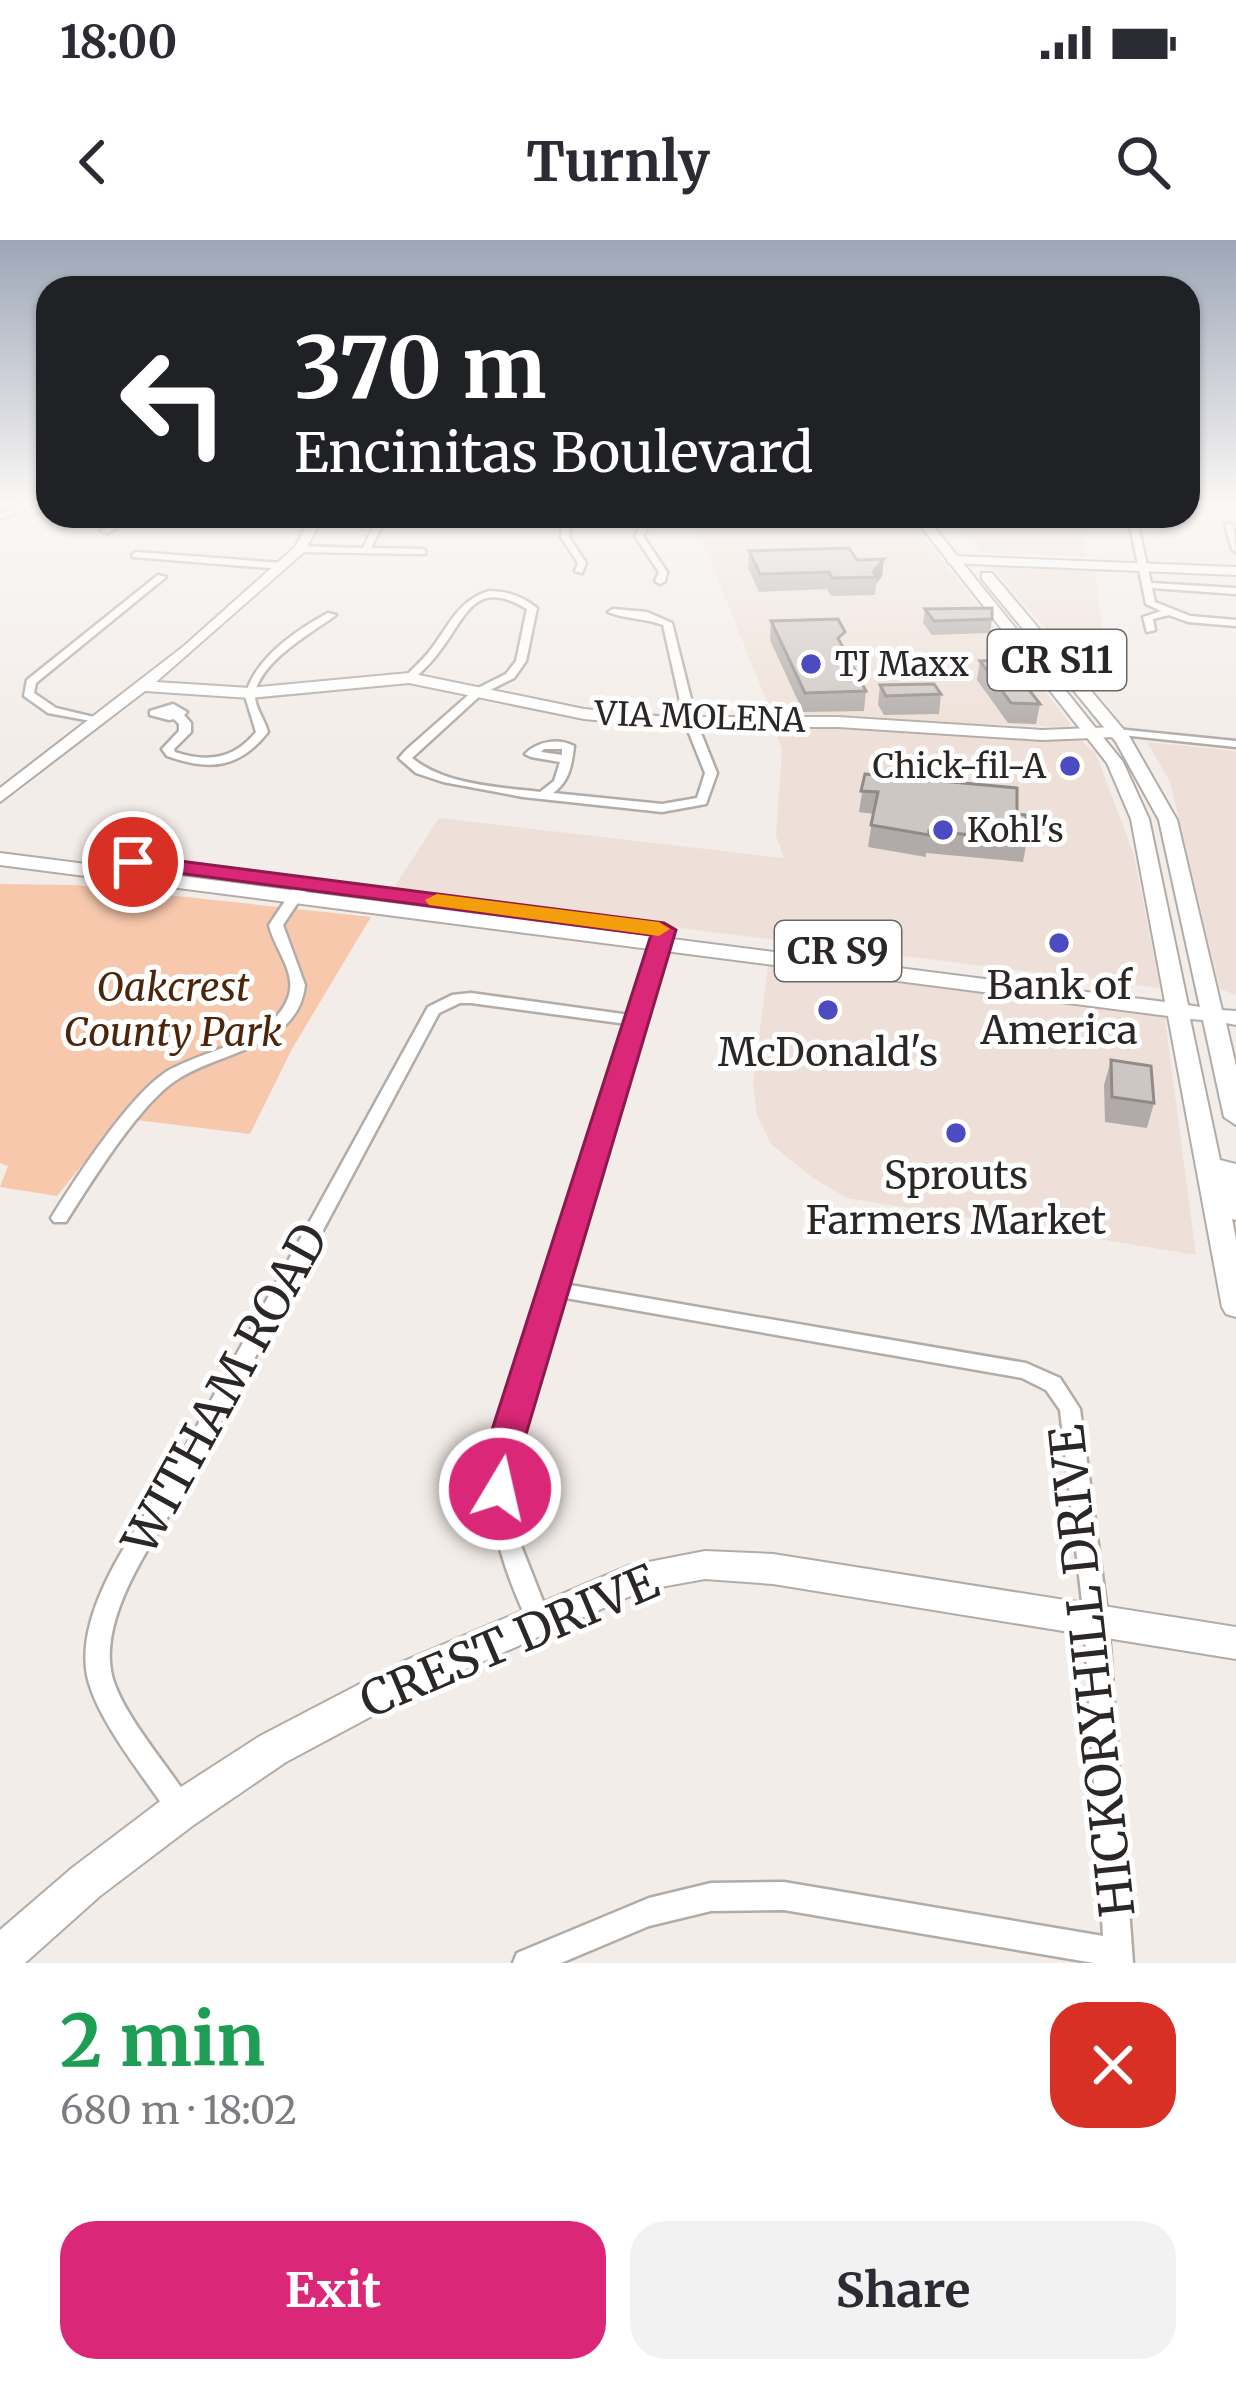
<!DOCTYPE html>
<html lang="en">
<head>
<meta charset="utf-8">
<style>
	:root { --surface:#fff; --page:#f2f2f3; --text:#2b2b33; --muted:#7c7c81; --accent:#db2777 }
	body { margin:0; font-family:Merriweather,serif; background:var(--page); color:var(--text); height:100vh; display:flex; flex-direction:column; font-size:45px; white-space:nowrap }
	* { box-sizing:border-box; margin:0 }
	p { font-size:39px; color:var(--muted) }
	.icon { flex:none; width:66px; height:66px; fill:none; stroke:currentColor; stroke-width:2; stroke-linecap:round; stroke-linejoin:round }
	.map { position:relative; height:1723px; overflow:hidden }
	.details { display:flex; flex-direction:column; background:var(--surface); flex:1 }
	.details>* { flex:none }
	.hud { position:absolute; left:36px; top:36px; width:1164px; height:252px; border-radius:36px; box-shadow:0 3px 9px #0004; background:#202124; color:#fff; overflow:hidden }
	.pin { position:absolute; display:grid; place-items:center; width:102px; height:102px; color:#fff; margin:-51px; border:6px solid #fff; border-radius:50%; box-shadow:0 3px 12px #0007 }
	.me { position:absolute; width:132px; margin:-66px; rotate:9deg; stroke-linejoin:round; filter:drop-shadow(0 0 9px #0008) }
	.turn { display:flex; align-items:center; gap:42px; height:252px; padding:0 60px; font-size:54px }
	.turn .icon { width:156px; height:156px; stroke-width:2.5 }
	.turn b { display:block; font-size:84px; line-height:102px }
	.round { display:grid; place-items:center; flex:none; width:126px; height:126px; border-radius:36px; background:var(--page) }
	.headline { display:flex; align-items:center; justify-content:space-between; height:204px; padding:0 60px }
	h1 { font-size:72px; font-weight:700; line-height:90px; color:#1e9e55 }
	.primary-button { display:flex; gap:24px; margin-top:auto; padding:24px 60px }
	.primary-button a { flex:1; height:138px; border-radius:36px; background:var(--accent); color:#fff; font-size:48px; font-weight:700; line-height:138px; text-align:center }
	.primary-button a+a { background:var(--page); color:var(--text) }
	.status { display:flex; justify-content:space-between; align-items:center; height:84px; padding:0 60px; background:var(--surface); direction:ltr }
	.status svg { height:33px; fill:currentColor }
	header { display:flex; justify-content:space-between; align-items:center; height:156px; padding:0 60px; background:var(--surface); font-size:54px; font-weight:700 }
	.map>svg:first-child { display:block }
	.built { fill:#eee0d8 }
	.green { fill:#f8c8ac }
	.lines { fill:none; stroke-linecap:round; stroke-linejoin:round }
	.street-casing { stroke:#b2aca8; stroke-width:5 }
	.secondary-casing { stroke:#b2aca8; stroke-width:4 }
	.primary-casing { stroke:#b2aca8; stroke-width:4 }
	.street { fill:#fff; fill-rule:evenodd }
	.secondary { fill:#fff; fill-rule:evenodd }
	.primary { fill:#fff; fill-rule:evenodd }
	.wall { fill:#b0aba8 }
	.shaded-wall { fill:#908b88 }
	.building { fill:#cdc7c3; stroke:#908b88; stroke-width:3 }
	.route { fill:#db2777; stroke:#8e194d; stroke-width:3 }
	.slow { fill:#f59e0b }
	.poi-dot { fill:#4d4bc1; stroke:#fff; stroke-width:4.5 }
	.labels { text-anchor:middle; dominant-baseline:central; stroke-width:10; stroke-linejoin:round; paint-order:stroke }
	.far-poi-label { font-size:33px; fill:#2a2726; stroke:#fff; text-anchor:start }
	.far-street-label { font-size:33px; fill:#2a2726; stroke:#fff }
	.shield { fill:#fff; stroke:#6a6867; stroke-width:3 }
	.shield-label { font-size:36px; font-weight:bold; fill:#2a2726 }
	.poi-label { font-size:39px; fill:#2a2726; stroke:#fff }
	.park-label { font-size:39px; font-style:italic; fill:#4c250a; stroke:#fff }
	.near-street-label { font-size:48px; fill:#2a2726; stroke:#fff }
</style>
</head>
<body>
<div class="status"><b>18:00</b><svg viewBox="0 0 49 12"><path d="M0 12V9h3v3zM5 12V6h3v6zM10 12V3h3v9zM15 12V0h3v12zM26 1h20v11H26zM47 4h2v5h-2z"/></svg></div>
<header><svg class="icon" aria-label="back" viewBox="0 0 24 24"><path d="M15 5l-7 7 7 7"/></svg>Turnly<svg class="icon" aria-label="search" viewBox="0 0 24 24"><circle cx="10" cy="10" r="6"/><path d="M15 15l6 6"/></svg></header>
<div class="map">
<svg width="1236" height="1723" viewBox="0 0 1236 1723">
	<rect width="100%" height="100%" fill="#f3ede9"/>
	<g class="built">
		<polygon points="948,276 1079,276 1087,317 981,312"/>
		<polygon points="909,279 1070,483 1068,487 773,477 695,282"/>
		<polygon points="995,324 1094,327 1103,393 1046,389 994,329"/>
		<polygon points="772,483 852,484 1081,500 1096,514 1134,615 1160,748 391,652 439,578 784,618 776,596 782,509"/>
		<polygon points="1147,502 1236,511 1236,755 1220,749 1170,542"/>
		<polygon points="769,719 1164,771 1196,1015 847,958 813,938 771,904 757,875 753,843"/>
	</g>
	<polygon class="green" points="0,644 74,645 371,677 292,809 250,894 120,878 57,956 0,947 8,926 0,923"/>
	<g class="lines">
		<defs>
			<g id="street">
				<polygon points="29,262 40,262 0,279 0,274"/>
				<polygon points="126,276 136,276 108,293 101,291"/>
				<polygon points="379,276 387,276 371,308 422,309 425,310 425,314 300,312 296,309 300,306 363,308"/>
				<polygon points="563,276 571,276 569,297 586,323 582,333 575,331 578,323 561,297"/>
				<polygon points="645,276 653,276 643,296 667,332 665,341 660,344 655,341 659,332 635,296"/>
				<polygon points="1128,276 1136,276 1151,343 1236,348 1236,354 1152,348 1155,362 1190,376 1236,380 1236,386 1188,382 1169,375 1153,379 1155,390 1147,392 1143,377 1161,371 1146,364"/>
				<polygon points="1229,283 1233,285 1236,312 1232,309 1225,285"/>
				<polygon points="136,312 281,323 285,326 281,329 133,317 132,315"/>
				<polygon points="158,335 166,337 36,443 34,453 56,468 102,479 102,483 48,473 24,456 27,440"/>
				<path d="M 489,351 C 507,351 522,356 537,368 L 526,421 L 514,438 L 482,454 L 412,518 C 445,545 498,547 540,552 L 554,541 L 560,522 L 531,517 L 525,514 C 538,501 558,498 574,506 C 572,525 569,542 553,553 L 662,564 L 697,558 L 705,533 L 685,483 L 663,385 C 645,378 624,379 608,372 L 613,369 L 647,372 L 672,383 L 697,483 L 717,533 L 706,564 L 662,572 L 523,557 L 443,542 L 416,533 L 401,520 L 399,518 L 406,510 L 474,450 L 506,434 L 516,421 L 527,369 C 474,337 467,376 439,412 C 432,422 422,431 413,440 L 404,438 C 413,428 424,419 432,408 C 450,384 458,361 489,351 ZM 544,509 L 562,509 L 562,515 L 541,512 Z"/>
				<path d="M 328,373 L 336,375 C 313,392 257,423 255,456 C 255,468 265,480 268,492 C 239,529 209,531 167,516 L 162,509 L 179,491 L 179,484 L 174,479 L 169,480 L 150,475 L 150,471 L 173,464 L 187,472 L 184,475 L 191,483 L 191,492 L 174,509 L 175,512 C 208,523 234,519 256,492 L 245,456 C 255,418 295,391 328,373 Z"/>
				<polygon points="1116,489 1236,501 1236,507 1112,494 1112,490"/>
				<path d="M 304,639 L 311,643 L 283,685 L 305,745 C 298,809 218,811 175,841 C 139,865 90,944 66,982 L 54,982 L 51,978 C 75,939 129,856 166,832 C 202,810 275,801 289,755 C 296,731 274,708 269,685 L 299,640 Z"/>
				<path d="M 664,686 L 671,690 L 564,1044 L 1026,1123 L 1060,1138 L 1080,1169 L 1108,1379 L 1133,1723 L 1094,1723 L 784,1670 L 711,1671 L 649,1686 L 561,1723 L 513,1723 L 517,1713 L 649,1658 L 711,1643 L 784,1642 L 1103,1696 L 1084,1379 L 1060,1170 L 1046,1150 L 1022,1138 L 560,1057 L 511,1221 L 513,1266 L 520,1303 L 550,1379 L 546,1386 L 538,1390 L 530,1386 C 503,1330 489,1284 489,1221 L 627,784 L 471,763 L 460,763 L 439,773 L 180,1258 C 150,1305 92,1387 115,1445 C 129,1482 168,1526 190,1561 L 194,1570 L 190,1579 L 181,1583 L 172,1579 C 146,1539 102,1487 89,1443 C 70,1380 131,1295 164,1246 L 428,767 L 452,755 L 471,753 L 630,775 L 657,690 Z"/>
			</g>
			<g id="secondary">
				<polygon points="312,276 324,276 304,312 156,442 250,448 409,433 584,469 668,477 838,477 1042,490 1116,487 1124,492 1116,497 1042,500 838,487 668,487 584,479 409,443 250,458 145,451 0,562 0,548 184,406 295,307"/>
				<polygon points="646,276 845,276 839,280 652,280"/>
				<polygon points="953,316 1236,327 1236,335 948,323 947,320"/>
				<polygon points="705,1311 773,1314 1236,1387 1236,1419 773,1344 705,1339 644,1350 428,1446 286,1522 195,1584 100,1656 25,1723 0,1723 0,1690 72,1628 167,1556 260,1496 402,1422 628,1326"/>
			</g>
			<polygon id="primary" points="913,276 925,276 1123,522 1149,579 1188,765 1200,767 1159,580 1116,502 982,339 982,333 992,333 1129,496 1177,580 1222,770 1236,771 1236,785 1226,783 1236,826 1236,885 1224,877 1203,780 1190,779 1220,920 1236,924 1236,980 1232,979 1236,999 1236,1077 1226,1074 1222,1067 1168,776 0,625 0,613 1165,762 1131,579 1107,523"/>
		</defs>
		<use href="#street" class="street-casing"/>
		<use href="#secondary" class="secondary-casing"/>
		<use href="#primary" class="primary-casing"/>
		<use href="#street" class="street"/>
		<use href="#secondary" class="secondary"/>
		<use href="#primary" class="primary"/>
	</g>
	<g class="wall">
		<polygon points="749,311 857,320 882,336 876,344 875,355 831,356 827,349 759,352 748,328"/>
		<polygon points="925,369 992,379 990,393 932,395 923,383"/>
		<polygon points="771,381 844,409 866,451 864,471 803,472 770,400"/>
		<polygon points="980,421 1040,464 1036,484 1008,483 977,440"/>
		<polygon points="880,445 941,454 939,474 884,475 878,465"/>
		<polygon points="865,534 1017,574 1027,600 1023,622 926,613 926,617 868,607 873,574 859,572"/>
		<polygon points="1111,820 1154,863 1147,888 1105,882 1104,845"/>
	</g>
	<polygon class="shaded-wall" points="884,319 882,336 876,344 877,337 873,332"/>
	<g class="building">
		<polygon points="849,308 857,320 884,319 873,332 877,337 832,338 829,332 760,334 749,311"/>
		<polygon points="992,368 992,379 934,381 925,369"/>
		<polygon points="838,379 845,392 838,398 866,451 805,453 771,381"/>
		<polygon points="1006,420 1040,464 1011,463 980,421"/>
		<polygon points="934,444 941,454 886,456 880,445"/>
		<polygon points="865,534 1017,548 1017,574 1026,575 1027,600 929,591 929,595 871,585 878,552 861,551"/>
		<polygon points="1111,820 1151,826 1154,863 1112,857"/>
	</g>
	<linearGradient id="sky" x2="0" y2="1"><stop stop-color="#9da6b7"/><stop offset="0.52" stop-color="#faf7f5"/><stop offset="1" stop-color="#faf7f5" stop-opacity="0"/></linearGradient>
	<rect width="1236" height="503" fill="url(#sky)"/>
	<polygon class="route" points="133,615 664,683 676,690 518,1221 518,1249 513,1259 500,1264 487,1259 482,1249 482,1221 651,695 125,626 125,617"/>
	<polygon class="slow" points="437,654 659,682 670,689 659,696 429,665 425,660"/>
	<g class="poi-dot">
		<circle cx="811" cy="424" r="12"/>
		<circle cx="1070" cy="526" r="12"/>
		<circle cx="943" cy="590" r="12"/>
		<circle cx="1059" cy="703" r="12"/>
		<circle cx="828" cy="770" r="12"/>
		<circle cx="956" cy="893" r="12"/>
	</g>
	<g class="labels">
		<g class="far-poi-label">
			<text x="835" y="424">TJ Maxx</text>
			<text x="1046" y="526" text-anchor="end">Chick-fil-A</text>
			<text x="967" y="590">Kohl's</text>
		</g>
		<g class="far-street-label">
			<text transform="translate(700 477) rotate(2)">VIA MOLENA</text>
		</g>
		<g class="shield">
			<rect x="988" y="390" width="138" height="60" rx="9"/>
			<rect x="775" y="681" width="126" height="60" rx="9"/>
		</g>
		<g class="shield-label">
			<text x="1057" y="420">CR S11</text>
			<text x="838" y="711">CR S9</text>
		</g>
		<g class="poi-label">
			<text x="1059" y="745">Bank of<tspan x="1059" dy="45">America</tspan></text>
			<text x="828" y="812">McDonald's</text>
			<text x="956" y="935">Sprouts<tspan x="956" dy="45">Farmers Market</tspan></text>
		</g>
		<g class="park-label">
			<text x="173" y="747">Oakcrest<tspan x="173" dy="45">County Park</tspan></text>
		</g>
		<g class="near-street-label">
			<text transform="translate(225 1149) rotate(-61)">WITHAM ROAD</text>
			<text transform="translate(509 1401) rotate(-23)">CREST DRIVE</text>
			<text transform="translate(1092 1431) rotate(-96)">HICKORYHILL DRIVE</text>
		</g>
	</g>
</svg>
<div class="pin" style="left:133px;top:622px;background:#d93025"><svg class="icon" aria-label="arrive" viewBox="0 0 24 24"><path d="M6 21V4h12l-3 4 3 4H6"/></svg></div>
<svg class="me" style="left:500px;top:1249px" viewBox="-20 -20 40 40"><circle r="17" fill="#db2777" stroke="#fff" stroke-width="3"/><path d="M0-11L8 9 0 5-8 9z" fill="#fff"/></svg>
<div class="hud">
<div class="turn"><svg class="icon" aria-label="left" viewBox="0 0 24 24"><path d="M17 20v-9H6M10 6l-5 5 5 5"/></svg><div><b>370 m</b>Encinitas Boulevard</div></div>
</div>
</div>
<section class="details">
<div class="headline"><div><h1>2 min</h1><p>680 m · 18:02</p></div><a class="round" style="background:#d93025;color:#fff"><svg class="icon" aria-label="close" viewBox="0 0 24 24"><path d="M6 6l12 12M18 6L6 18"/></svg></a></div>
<div class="primary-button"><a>Exit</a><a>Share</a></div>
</section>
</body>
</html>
